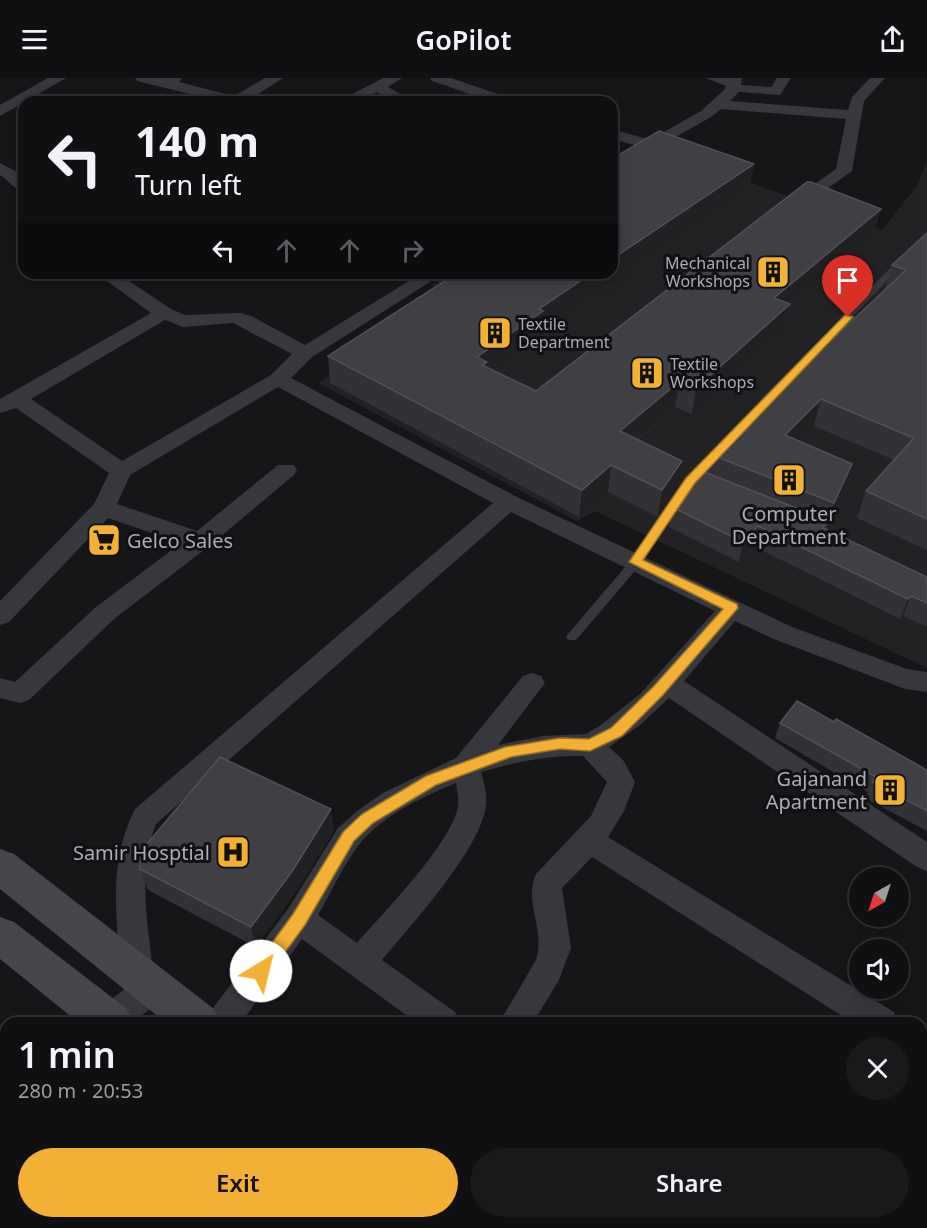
<!DOCTYPE html>
<html lang="en">
<head>
<meta charset="utf-8">
<style>
	:root { --surface:#101012; --page:#19191b; --text:#f1f3f6; --muted:#9c9d9f; --line:#303032; --accent:#f2b134 }
	body { margin:0; font-family:"Noto Sans",sans-serif; background:var(--page); color:var(--text); height:100vh; display:flex; flex-direction:column; font-size:22px; white-space:nowrap }
	* { box-sizing:border-box; margin:0 }
	p { font-size:20px; color:var(--muted) }
	.icon { flex:none; width:33px; height:33px; fill:none; stroke:currentColor; stroke-width:2; stroke-linecap:round; stroke-linejoin:round }
	.map { position:relative; flex:1; overflow:hidden }
	.drawer { position:absolute; left:0px; top:939px; width:927px; height:212px; display:flex; flex-direction:column; background:var(--surface); border-radius:18px 18px 0 0; box-shadow:0 3px 15px #0003,0 0 0 2px var(--line) }
	.drawer>* { flex:none }
	.banner { position:absolute; left:18px; top:18px; width:600px; height:183px; border-radius:18px; box-shadow:0 3px 15px #0003,0 0 0 2px var(--line); background:#101012; color:var(--text); overflow:hidden }
	.needle { width:39px; rotate:219deg }
	.buttons { position:absolute; left:849px; top:789px; display:grid; gap:12px }
	.buttons a { display:grid; place-items:center; width:60px; height:60px; border-radius:50%; background:var(--surface); box-shadow:0 3px 15px #0003,0 0 0 2px var(--line); font-size:30px }
	.pin { position:absolute; display:grid; place-items:center; width:51px; height:51px; color:#fff; margin:-62px -26px; border-radius:50% 50% 50% 0; rotate:-45deg; box-shadow:0 0 6px #0007 }
	.pin .icon { rotate:45deg }
	.me { position:absolute; width:66px; margin:-33px; rotate:36deg; stroke-linejoin:round; filter:drop-shadow(0 0 4px #0008) }
	.turn { display:flex; align-items:center; gap:21px; height:126px; padding:0 18px; font-size:27px }
	.turn .icon { width:78px; height:78px; stroke-width:2.5 }
	.turn b { display:block; font-size:42px; line-height:51px }
	.lanes { display:flex; align-items:center; height:57px; padding:0 18px; background:#0003; justify-content:center; gap:30px; direction:ltr }
	.lanes .off { opacity:.35 }
	.round { display:grid; place-items:center; flex:none; width:63px; height:63px; border-radius:32px; background:var(--page) }
	.headline { display:flex; align-items:center; justify-content:space-between; height:102px; padding:0 18px }
	h1 { font-size:36px; font-weight:600; line-height:45px }
	.button { display:flex; gap:12px; margin-top:auto; padding:12px 18px }
	.button a { flex:1; height:69px; border-radius:36px; background:var(--accent); color:#111; font-size:24px; font-weight:600; line-height:69px; text-align:center }
	.button a+a { background:var(--page); color:var(--text) }
	header { display:flex; justify-content:space-between; align-items:center; height:78px; padding:0 18px; background:var(--surface); font-size:27px; font-weight:600 }
	.map>svg:first-child { display:block }
	.built { fill:#222225 }
	.lines { fill:none; stroke-linecap:round; stroke-linejoin:round }
	.lane { fill:#37383d; fill-rule:evenodd }
	.street { fill:#37383d; fill-rule:evenodd }
	.secondary { fill:#45474d; fill-rule:evenodd }
	.wall { fill:#323236 }
	.shaded-wall { fill:#212124 }
	.building { fill:#3f3f44; stroke:#4f5156; stroke-width:1.5 }
	.route { fill:#f2b134; stroke:#9d7322; stroke-width:1.5 }
	.labels { text-anchor:middle; dominant-baseline:central; stroke-width:6; stroke-linejoin:round; paint-order:stroke }
	.far-poi-label { font-size:16px; fill:#a8adb8; stroke:#111113; text-anchor:start }
	.poi-label { font-size:20px; fill:#a8adb8; stroke:#111113; text-anchor:end }
</style>
</head>
<body>
<header><svg class="icon" aria-label="menu" viewBox="0 0 24 24"><path d="M4 6h16M4 12h16M4 18h16"/></svg>GoPilot<svg class="icon" aria-label="share" viewBox="0 0 24 24"><path d="M12 15V3M7 8l5-5 5 5M5 13v7h14v-7"/></svg></header>
<div class="map">
<svg width="927" height="1150" viewBox="0 0 927 1150">
	<rect width="100%" height="100%" fill="#161618"/>
	<polygon class="built" points="657,71 882,152 916,109 927,83 927,590 595,433 577,443 318,305 453,217 431,207 452,195 612,195"/>
	<g class="lines">
		<g class="lane">
			<polygon points="896,184 903,186 762,333 756,333 756,329"/>
			<polygon points="720,369 725,372 724,374 695,404 687,404 686,402 687,400 716,370"/>
			<polygon points="680,416 685,419 640,487 576,562 568,562 566,559 568,556 632,481 676,417"/>
		</g>
		<g class="street">
			<polygon points="48,0 66,0 0,38 0,27"/>
			<polygon points="135,0 182,0 179,4 234,18 265,0 283,0 246,24 222,24 137,3"/>
			<polygon points="383,0 402,0 388,9 415,24 396,24 377,14 356,24 337,24"/>
			<polygon points="430,0 451,0 512,21 514,24 493,24 432,3"/>
			<polygon points="706,0 742,0 741,7 771,9 777,0 791,0 780,17 739,14 730,23 848,32 852,19 870,0 885,0 864,23 852,93 806,126 800,127 792,122 836,91 846,41 721,31 711,39 612,95 612,83 638,68 612,61 612,51 650,62 701,33 725,11 726,8"/>
			<path d="M 0,85 L 23,97 L 24,114 C 15,112 8,102 0,97 Z"/>
			<path d="M 96,195 L 117,195 L 171,231 L 185,237 L 240,235 L 251,238 L 305,267 L 422,195 L 444,195 L 312,279 L 291,300 L 517,419 L 792,549 L 907,591 L 927,594 L 927,614 L 905,611 L 774,561 L 735,543 L 684,603 L 927,764 L 927,793 L 917,789 L 669,620 L 640,647 L 609,669 L 623,682 L 635,704 L 624,733 L 608,759 L 894,934 L 898,945 L 853,945 L 592,779 L 562,810 L 571,870 L 559,902 L 533,945 L 499,945 L 536,882 C 546,852 523,824 536,796 L 591,738 L 607,704 L 583,678 C 548,677 515,684 481,694 C 484,704 487,715 486,726 C 483,769 410,848 382,882 L 455,934 L 459,945 L 417,945 L 302,861 L 241,945 L 206,945 L 210,934 L 288,831 L 338,750 L 357,733 L 383,715 L 456,680 L 523,598 L 532,595 L 541,598 L 545,605 L 498,667 L 543,658 L 586,656 L 601,647 L 640,616 L 715,533 L 511,434 L 156,746 C 137,794 148,845 153,894 L 164,898 L 169,909 L 164,920 L 132,945 L 91,945 L 95,934 L 130,907 L 126,905 L 121,895 C 116,838 108,784 135,731 L 493,425 L 278,309 L 130,397 L 117,426 L 197,453 L 278,387 L 294,387 L 297,392 L 294,397 L 208,469 L 114,541 L 29,622 L 20,625 L 0,620 L 0,600 L 15,604 L 96,529 L 181,465 L 108,440 L 9,544 L 0,547 L 0,523 L 94,426 L 109,395 L 16,330 L 0,335 L 0,321 L 151,235 ZM 165,242 L 183,249 L 233,245 L 292,276 L 271,297 L 122,383 L 31,321 ZM 456,705 C 457,712 459,720 458,728 C 452,765 383,835 357,865 L 318,837 C 331,815 342,789 358,768 C 381,738 422,719 456,705 Z"/>
			<polygon points="921,953 927,955 927,989 921,987"/>
			<polygon points="6,1008 6,1045 0,1047 0,1010"/>
			<polygon points="305,1144 343,1144 341,1150 303,1150"/>
			<polygon points="702,1144 744,1144 746,1150 704,1150"/>
		</g>
		<g class="secondary">
			<polygon points="0,771 14,776 214,931 220,945 166,945 0,811"/>
			<polygon points="0,839 14,844 127,931 133,945 79,945 0,881"/>
			<polygon points="337,1144 388,1144 391,1150 339,1150"/>
			<polygon points="427,1144 478,1144 481,1150 429,1150"/>
		</g>
	</g>
	<g class="wall">
		<polygon points="754,86 749,110 542,254 542,259 494,293 536,313 874,156 790,227 784,252 692,336 675,329 638,362 677,410 658,439 608,414 579,439 330,305 328,278 449,200 449,195 612,195"/>
		<polygon points="927,155 927,472 857,440 866,413 894,382 814,348 799,363 844,413 826,452 927,499 927,549 903,538 900,541 753,468 739,484 669,449 672,429 707,395 710,376 884,213 892,187"/>
		<polygon points="834,644 927,692 927,753 865,720 868,714 775,660 780,645"/>
		<polygon points="334,753 297,812 256,869 148,812 140,791"/>
	</g>
	<g class="shaded-wall">
		<polygon points="754,86 749,110 542,254 542,259 487,298 477,279 539,231 592,195 612,195 612,181"/>
		<polygon points="881,131 874,156 790,227 784,252 692,336 696,310 774,220"/>
		<polygon points="680,303 675,329 616,380 620,353"/>
		<polygon points="821,321 814,348 779,383 785,357"/>
		<polygon points="682,383 677,410 658,439 662,412"/>
		<polygon points="852,386 844,413 826,452 834,425"/>
		<polygon points="611,387 608,414 579,439 582,412"/>
		<polygon points="758,448 753,468 739,484 743,464"/>
		<polygon points="911,518 903,538 900,541 908,521"/>
		<polygon points="331,731 334,753 297,812 256,869 251,849"/>
		<polygon points="6,1056 6,1076 0,1081 0,1062"/>
	</g>
	<g class="building">
		<polygon points="659,53 754,86 612,181 612,81"/>
		<polygon points="807,104 811,104 881,131 774,220 790,226 696,310 680,303 620,353 682,383 662,412 611,387 582,412 328,278 457,195 592,195 539,231 543,233 477,279 487,284 482,287 536,313"/>
		<polygon points="927,155 927,441 866,413 914,360 821,321 785,357 852,386 834,425 710,376 906,192 892,187"/>
		<polygon points="699,392 827,442 823,450 927,499 927,525 911,518 908,521 758,448 743,464 672,429 693,396"/>
		<polygon points="797,623 834,644 836,641 927,692 927,733 872,704 876,699 780,645"/>
		<polygon points="220,679 331,731 293,792 251,849 140,791 141,773"/>
		<polygon points="0,1049 6,1056 0,1062"/>
	</g>
	<polygon class="route" points="845,237 853,239 695,405 643,482 737,526 738,530 663,617 622,658 590,673 560,671 511,679 436,707 373,745 354,763 305,847 267,899 261,901 255,899 252,893 255,888 293,836 343,754 362,736 426,698 505,669 560,660 589,661 611,650 653,609 723,531 629,484 686,400"/>
	<defs>
		<symbol id="building-square" viewBox="-11 -11 22 22"><rect x="-9" y="-9" width="18" height="18" rx="4" fill="#f2b134" stroke="#111113"/><path d="M-4-6H4V6H1V3H-1V6H-4ZM-2.5-4.3h1.7v1.8h-1.7ZM.8-4.3h1.7v1.8H.8ZM-2.5-1h1.7V.8h-1.7ZM.8-1h1.7V.8H.8Z" fill="#111"/></symbol>
		<symbol id="supermarket-square" viewBox="-11 -11 22 22"><rect x="-9" y="-9" width="18" height="18" rx="4" fill="#f2b134" stroke="#111113"/><path d="M-6-5.5h2.5l.6 2H6L4.5 2H-2.5L-4.4-4H-6ZM-1.5 3.2a1.3 1.3 0 1 0 .1 0ZM3 3.2a1.3 1.3 0 1 0 .1 0Z" fill="#111"/></symbol>
		<symbol id="hospital-square" viewBox="-11 -11 22 22"><rect x="-9" y="-9" width="18" height="18" rx="4" fill="#f2b134" stroke="#111113"/><path d="M-5-5h3v3.5h4V-5h3V5h-3V1.5h-4V5h-3Z" fill="#111"/></symbol>
	</defs>
	<g fill-rule="evenodd">
		<use href="#building-square" x="754" y="175" width="38" height="38"/>
		<use href="#building-square" x="476" y="236" width="38" height="38"/>
		<use href="#building-square" x="628" y="276" width="38" height="38"/>
		<use href="#building-square" x="770" y="383" width="38" height="38"/>
		<use href="#supermarket-square" x="85" y="443" width="38" height="38"/>
		<use href="#building-square" x="871" y="693" width="38" height="38"/>
		<use href="#hospital-square" x="214" y="755" width="38" height="38"/>
	</g>
	<g class="labels">
		<g class="far-poi-label">
			<text x="750" y="185" text-anchor="end">Mechanical<tspan x="750" dy="18">Workshops</tspan></text>
			<text x="518" y="246">Textile<tspan x="518" dy="18">Department</tspan></text>
			<text x="670" y="286">Textile<tspan x="670" dy="18">Workshops</tspan></text>
		</g>
		<g class="poi-label">
			<text x="789" y="435" text-anchor="middle">Computer<tspan x="789" dy="23">Department</tspan></text>
			<text x="127" y="462" text-anchor="start">Gelco Sales</text>
			<text x="867" y="700">Gajanand<tspan x="867" dy="23">Apartment</tspan></text>
			<text x="210" y="774">Samir Hosptial</text>
		</g>
	</g>
</svg>
<div class="buttons">
<a><svg class="needle" viewBox="-14 -14 28 28"><path d="M0-13l5 13h-10z" fill="#e53935"/><path d="M0 13l5-13h-10z" fill="#9c9d9f"/></svg></a>
<a><svg class="icon" aria-label="sound" viewBox="0 0 24 24"><path d="M4 9h4l5-4v14l-5-4H4zM17 9q2 3 0 6"/></svg></a>
</div>
<div class="pin" style="left:848px;top:239px;background:#d93025"><svg class="icon" aria-label="arrive" viewBox="0 0 24 24"><path d="M6 21V4h12l-3 4 3 4H6"/></svg></div>
<svg class="me" style="left:261px;top:893px" viewBox="-20 -20 40 40"><circle r="19" fill="#fff"/><path d="M0-13L10 11 0 6-10 11z" fill="#f2b134"/></svg>
<div class="banner">
<div class="turn"><svg class="icon" aria-label="left" viewBox="0 0 24 24"><path d="M17 20v-9H6M10 6l-5 5 5 5"/></svg><div><b>140 m</b>Turn left</div></div>
<div class="lanes"><svg class="icon" aria-label="left" viewBox="0 0 24 24"><path d="M17 20v-9H6M10 6l-5 5 5 5"/></svg><svg class="icon off" aria-label="ahead" viewBox="0 0 24 24"><path d="M12 20V5M6 11l6-6 6 6"/></svg><svg class="icon off" aria-label="ahead" viewBox="0 0 24 24"><path d="M12 20V5M6 11l6-6 6 6"/></svg><svg class="icon off" aria-label="right" viewBox="0 0 24 24"><path d="M7 20v-9h11M14 6l5 5-5 5"/></svg></div>
</div>
<section class="drawer">
<div class="headline"><div><h1>1 min</h1><p>280 m · 20:53</p></div><a class="round"><svg class="icon" aria-label="close" viewBox="0 0 24 24"><path d="M6 6l12 12M18 6L6 18"/></svg></a></div>
<div class="button"><a>Exit</a><a>Share</a></div>
</section>
</div>
</body>
</html>
